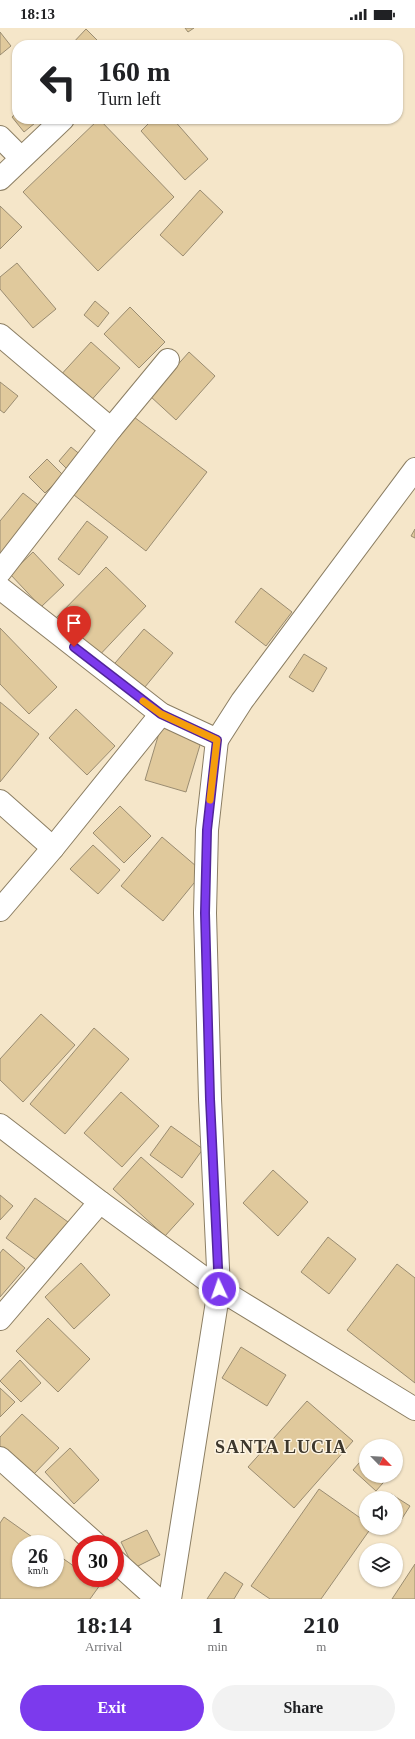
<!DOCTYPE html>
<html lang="en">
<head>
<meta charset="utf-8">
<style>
	:root { --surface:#fff; --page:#f2f2f2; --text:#202124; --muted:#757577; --accent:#7c3aed }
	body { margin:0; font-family:Georgia,serif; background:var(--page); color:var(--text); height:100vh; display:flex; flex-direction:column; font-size:15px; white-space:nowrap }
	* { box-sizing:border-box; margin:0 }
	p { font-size:13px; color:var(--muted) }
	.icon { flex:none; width:22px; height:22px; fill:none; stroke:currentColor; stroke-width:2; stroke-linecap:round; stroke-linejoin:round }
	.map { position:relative; height:1571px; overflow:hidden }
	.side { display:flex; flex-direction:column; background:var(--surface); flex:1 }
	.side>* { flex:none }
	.guide { position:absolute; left:12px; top:12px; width:391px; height:84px; border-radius:16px; box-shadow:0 1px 3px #0004; background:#fff; color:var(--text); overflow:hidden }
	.needle { width:26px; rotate:115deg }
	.tools { position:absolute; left:359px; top:1411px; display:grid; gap:8px }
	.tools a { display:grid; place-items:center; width:44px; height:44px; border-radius:50%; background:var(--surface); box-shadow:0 1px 3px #0004; font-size:20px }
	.speed { position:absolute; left:12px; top:1507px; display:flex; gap:8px; font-size:20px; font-weight:700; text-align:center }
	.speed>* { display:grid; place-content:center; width:52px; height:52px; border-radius:50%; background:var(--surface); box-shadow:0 1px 3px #0004; line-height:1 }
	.speed small { font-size:10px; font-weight:400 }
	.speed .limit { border:6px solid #d22; background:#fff; color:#111 }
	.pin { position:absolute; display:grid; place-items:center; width:34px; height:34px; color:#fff; margin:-41px -17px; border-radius:50% 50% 50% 0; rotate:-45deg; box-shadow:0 0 4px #0007 }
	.pin .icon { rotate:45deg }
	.me { position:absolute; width:44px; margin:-22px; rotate:357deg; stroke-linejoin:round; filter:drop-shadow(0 0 3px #0008) }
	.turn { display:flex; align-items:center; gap:14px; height:84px; padding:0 20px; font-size:18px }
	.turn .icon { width:52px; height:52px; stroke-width:2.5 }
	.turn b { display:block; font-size:28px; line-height:34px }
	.eta { display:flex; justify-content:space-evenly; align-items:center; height:68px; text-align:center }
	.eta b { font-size:24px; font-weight:800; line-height:28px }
	.action { display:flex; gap:8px; margin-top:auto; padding:8px 20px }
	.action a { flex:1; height:46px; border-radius:24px; background:var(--accent); color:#fff; font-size:16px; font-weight:800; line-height:46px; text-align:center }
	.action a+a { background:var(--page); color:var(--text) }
	.status { display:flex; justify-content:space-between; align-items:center; height:28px; padding:0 20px; background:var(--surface); direction:ltr }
	.status svg { height:11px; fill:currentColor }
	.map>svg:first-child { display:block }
	.building { fill:#e0c99c; stroke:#9a8c71 }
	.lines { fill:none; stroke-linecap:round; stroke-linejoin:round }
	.minor-casing { stroke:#8b7e63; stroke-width:24 }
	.minor { stroke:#fff; stroke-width:22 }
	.route-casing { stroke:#51269a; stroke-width:10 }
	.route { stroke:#7c3aed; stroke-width:7 }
	.slow { stroke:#f59e0b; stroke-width:7 }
	.labels { text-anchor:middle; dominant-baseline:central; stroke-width:3; stroke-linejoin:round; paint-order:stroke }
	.district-label { font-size:18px; font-weight:bold; letter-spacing:1px; fill:#3d372c; stroke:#fdf4e2 }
</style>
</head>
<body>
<div class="status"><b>18:13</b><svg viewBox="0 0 49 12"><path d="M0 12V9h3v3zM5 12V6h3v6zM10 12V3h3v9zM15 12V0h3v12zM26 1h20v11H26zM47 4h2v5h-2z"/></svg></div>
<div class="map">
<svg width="415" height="1571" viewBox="0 0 415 1571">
	<rect width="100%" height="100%" fill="#f5e6c9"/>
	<g class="building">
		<polygon points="185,0 194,0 188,4"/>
		<polygon points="86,1 102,17 71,17"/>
		<polygon points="0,4 11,18 0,27"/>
		<polygon points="17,85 17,91 40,91 24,104 12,89"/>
		<polygon points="99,91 174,169 98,243 23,164"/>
		<polygon points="153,91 173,91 208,131 185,152 141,103"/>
		<polygon points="200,162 223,184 183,228 160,207"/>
		<polygon points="0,178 22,199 0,221"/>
		<polygon points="17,235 56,281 33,300 0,261 0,249"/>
		<polygon points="95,273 109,285 98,299 84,287"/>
		<polygon points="130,279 165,314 139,340 104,306"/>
		<polygon points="91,314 120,340 88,376 58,350"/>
		<polygon points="189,324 215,348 176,392 150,368"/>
		<polygon points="0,354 18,368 4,385 0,382"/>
		<polygon points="134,389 207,444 146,523 74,467"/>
		<polygon points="71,419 82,428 69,443 59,433"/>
		<polygon points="47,431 63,447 45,465 29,449"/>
		<polygon points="23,465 42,480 0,532 0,493"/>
		<polygon points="87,493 108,509 79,547 58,531"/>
		<polygon points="415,501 415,510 411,508"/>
		<polygon points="33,524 64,557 41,579 10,546"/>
		<polygon points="106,539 146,578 94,633 53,593"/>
		<polygon points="261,560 292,584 266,618 235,594"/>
		<polygon points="0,600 57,659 29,686 0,656"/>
		<polygon points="144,601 173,625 140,665 110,641"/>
		<polygon points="304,626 327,640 313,664 289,649"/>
		<polygon points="0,674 39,706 0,754"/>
		<polygon points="76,681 115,718 87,747 49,710"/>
		<polygon points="162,695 203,707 186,764 145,752"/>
		<polygon points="120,778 151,808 124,835 93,805"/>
		<polygon points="162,809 203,844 163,893 121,858"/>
		<polygon points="93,817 120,842 98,866 70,841"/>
		<polygon points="41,986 75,1017 23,1074 0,1052 0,1031"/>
		<polygon points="94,1000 129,1031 65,1106 30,1076"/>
		<polygon points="121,1064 159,1098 122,1139 84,1105"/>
		<polygon points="171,1098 203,1121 182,1150 150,1127"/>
		<polygon points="141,1129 194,1176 165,1208 113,1161"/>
		<polygon points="273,1142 308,1174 278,1208 243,1175"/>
		<polygon points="0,1167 13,1178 0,1192"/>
		<polygon points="35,1170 68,1194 39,1234 6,1210"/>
		<polygon points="328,1209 356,1231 329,1266 301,1244"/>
		<polygon points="3,1221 25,1240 0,1269 0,1225"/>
		<polygon points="81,1235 110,1267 74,1301 45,1269"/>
		<polygon points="397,1236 415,1250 415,1355 347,1302"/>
		<polygon points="48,1290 90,1331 58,1364 16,1323"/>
		<polygon points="241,1319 286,1347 267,1378 222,1350"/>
		<polygon points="20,1332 41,1355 21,1374 0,1353"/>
		<polygon points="0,1360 15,1374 0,1389"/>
		<polygon points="307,1373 353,1413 294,1480 248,1439"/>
		<polygon points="22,1386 59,1420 32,1448 0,1418 0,1409"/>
		<polygon points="70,1420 99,1452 74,1476 45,1444"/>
		<polygon points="366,1427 366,1448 389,1448 376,1463 353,1442"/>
		<polygon points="319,1461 366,1494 366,1500 371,1500 321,1571 270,1571 251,1558"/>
		<polygon points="391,1466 410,1478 396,1500 396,1470 388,1470"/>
		<polygon points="4,1489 42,1516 21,1516 21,1550 55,1550 55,1525 81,1543 81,1550 90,1550 100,1557 90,1571 0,1571 0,1495"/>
		<polygon points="147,1502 160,1527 134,1540 121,1514"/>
		<polygon points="415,1536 415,1571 392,1571"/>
		<polygon points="225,1544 243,1556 234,1571 207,1571"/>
	</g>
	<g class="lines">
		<defs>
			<g id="minor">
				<polyline points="0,109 21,130"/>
				<polyline points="0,151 63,91"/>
				<polyline points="0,307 111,401"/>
				<polyline points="0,544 111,401 168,332"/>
				<polyline points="0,560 161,686 217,712 207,802 205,885 210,1071 219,1261 170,1571"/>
				<polyline points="217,712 242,673 415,441"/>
				<polyline points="0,773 53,820"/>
				<polyline points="0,882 53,820 161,686"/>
				<polyline points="0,1097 100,1174 219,1261 415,1381"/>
				<polyline points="0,1291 100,1174"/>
				<polyline points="0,1430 96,1516"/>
				<polyline points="115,1533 157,1571"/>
			</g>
		</defs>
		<use href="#minor" class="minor-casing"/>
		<use href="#minor" class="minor"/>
	</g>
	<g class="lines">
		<defs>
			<polyline id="route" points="74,619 161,686 217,712 207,802 205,885 210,1071 219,1261"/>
		</defs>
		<use href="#route" class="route-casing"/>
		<use href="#route" class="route"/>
		<polyline class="slow" points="143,673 161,686 217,712 210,772"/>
	</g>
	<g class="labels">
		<g class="district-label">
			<text x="281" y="1419">SANTA LUCIA</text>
		</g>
	</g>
</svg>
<div class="tools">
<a><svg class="needle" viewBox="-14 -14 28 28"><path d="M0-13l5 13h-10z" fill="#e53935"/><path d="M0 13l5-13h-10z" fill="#757577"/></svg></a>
<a><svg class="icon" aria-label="sound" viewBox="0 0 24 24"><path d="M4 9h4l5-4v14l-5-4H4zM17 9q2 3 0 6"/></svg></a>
<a><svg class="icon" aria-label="layers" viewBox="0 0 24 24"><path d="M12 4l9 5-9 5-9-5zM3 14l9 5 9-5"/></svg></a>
</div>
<div class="speed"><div>26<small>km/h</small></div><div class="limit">30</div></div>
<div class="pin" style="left:74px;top:619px;background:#d93025"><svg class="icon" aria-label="arrive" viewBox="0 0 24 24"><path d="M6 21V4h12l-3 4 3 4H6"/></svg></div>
<svg class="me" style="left:219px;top:1261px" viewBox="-20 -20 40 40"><circle r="17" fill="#7c3aed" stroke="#fff" stroke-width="3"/><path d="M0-11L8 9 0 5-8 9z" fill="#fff"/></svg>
<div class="guide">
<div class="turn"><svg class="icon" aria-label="left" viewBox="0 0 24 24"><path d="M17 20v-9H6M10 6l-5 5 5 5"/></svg><div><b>160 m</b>Turn left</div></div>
</div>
</div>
<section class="side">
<div class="eta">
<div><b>18:14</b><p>Arrival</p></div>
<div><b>1</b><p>min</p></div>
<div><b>210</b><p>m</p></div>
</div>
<div class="action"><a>Exit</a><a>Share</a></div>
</section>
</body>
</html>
